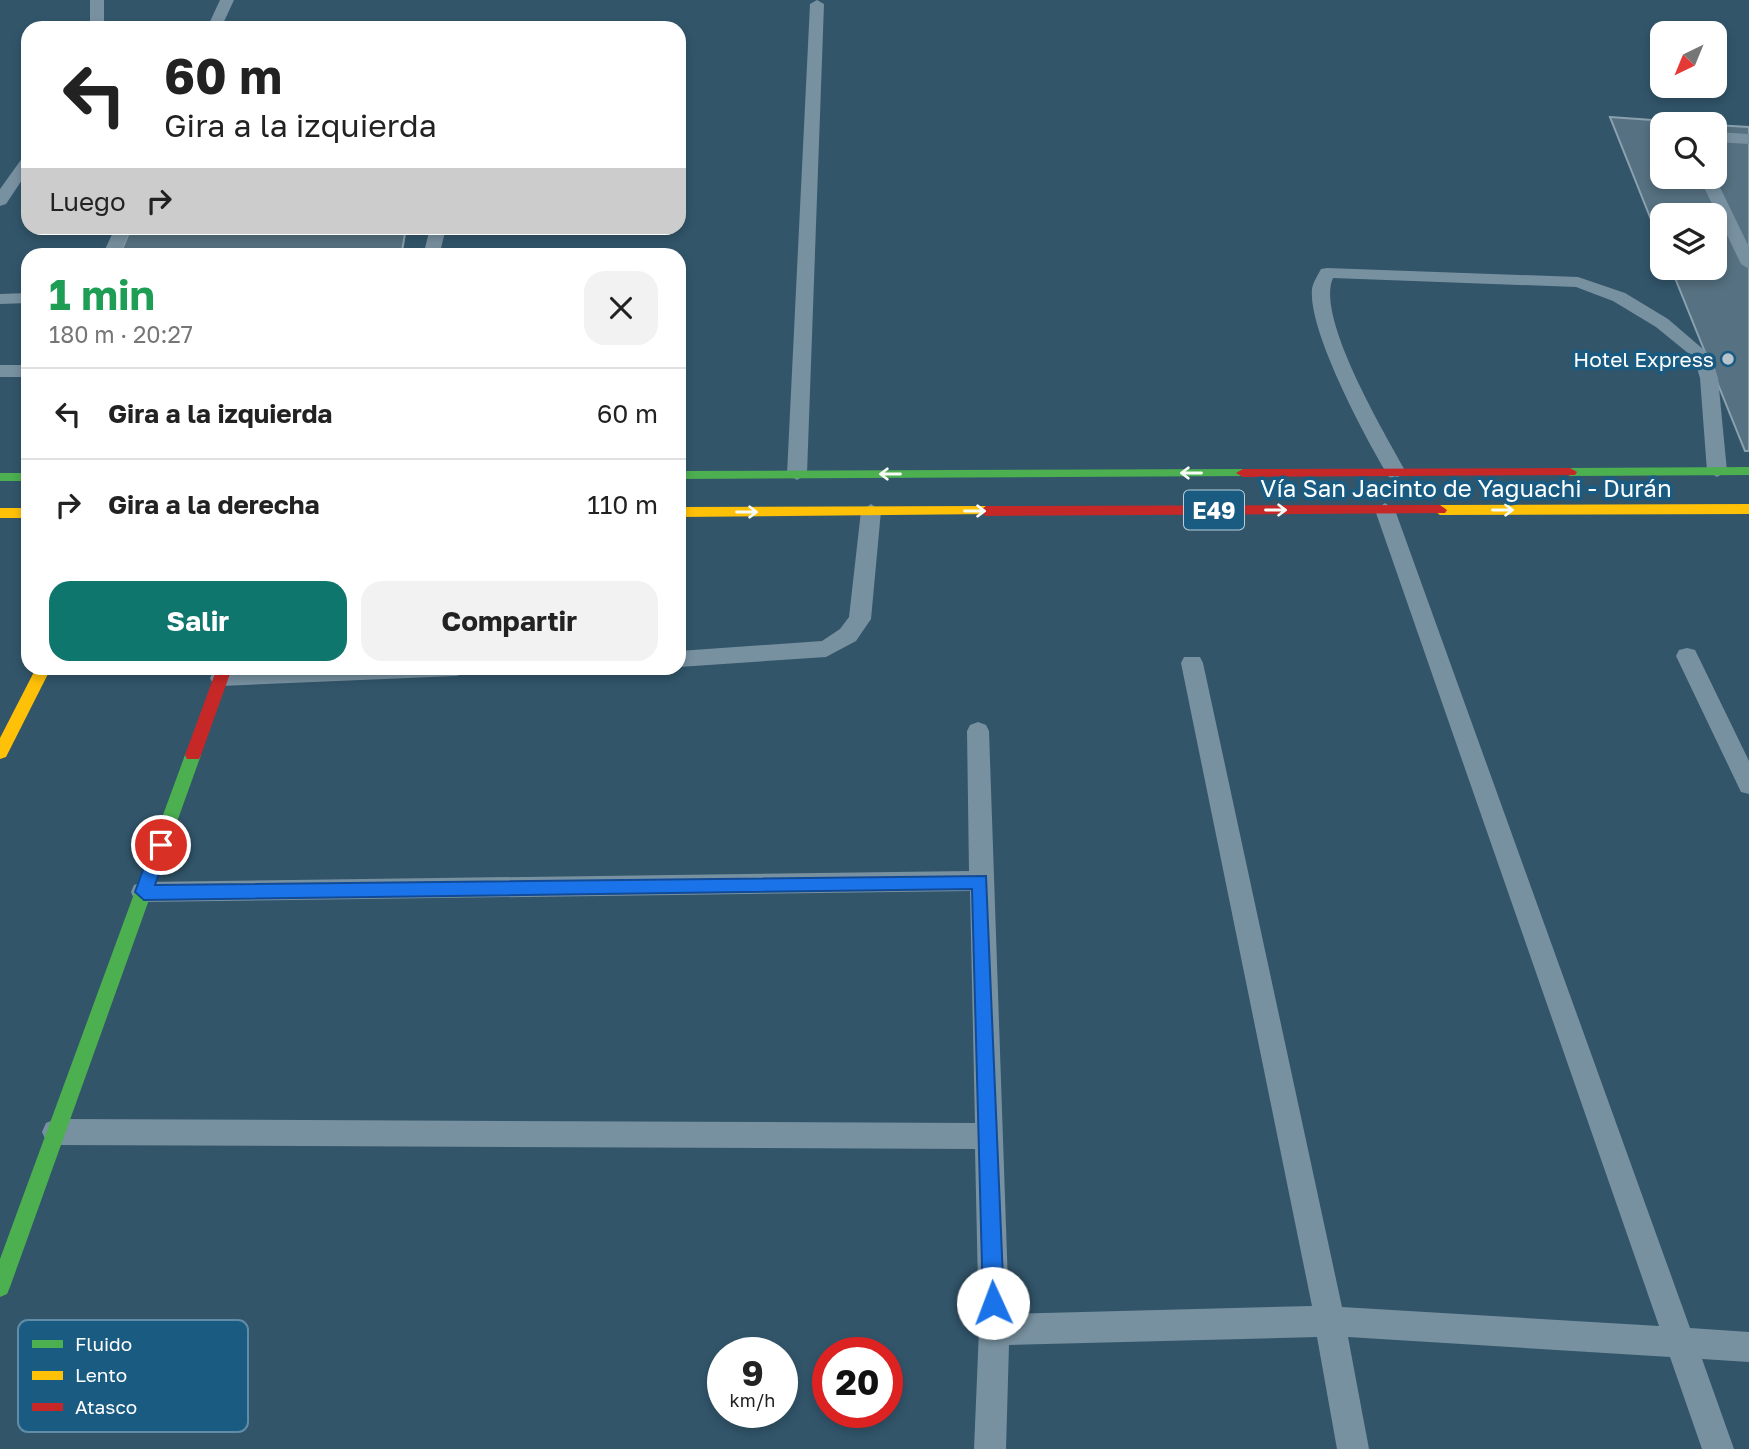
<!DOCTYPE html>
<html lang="es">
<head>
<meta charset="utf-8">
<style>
	:root { --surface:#fff; --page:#f2f2f2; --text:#222; --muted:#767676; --line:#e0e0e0; --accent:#0f766e }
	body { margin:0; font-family:"Golos Text",sans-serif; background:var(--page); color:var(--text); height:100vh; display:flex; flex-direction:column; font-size:26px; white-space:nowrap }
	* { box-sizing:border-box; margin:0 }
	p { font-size:23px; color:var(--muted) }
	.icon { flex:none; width:38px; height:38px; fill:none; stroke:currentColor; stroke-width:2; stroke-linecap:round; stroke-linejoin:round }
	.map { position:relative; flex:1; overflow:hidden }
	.drawer { position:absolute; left:21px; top:248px; width:665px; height:427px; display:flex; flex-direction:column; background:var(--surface); border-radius:21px; box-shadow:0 4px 10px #0003 }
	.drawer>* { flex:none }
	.banner { position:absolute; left:21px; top:21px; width:665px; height:214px; border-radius:21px; box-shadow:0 4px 10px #0003; background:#fff; color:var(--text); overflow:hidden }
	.needle { width:46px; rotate:223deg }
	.buttons { position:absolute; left:1650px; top:21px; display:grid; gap:14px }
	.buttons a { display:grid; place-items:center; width:77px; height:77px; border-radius:14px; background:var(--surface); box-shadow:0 4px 10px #0003; font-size:35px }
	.speed { position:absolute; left:707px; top:1337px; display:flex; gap:14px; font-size:35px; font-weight:700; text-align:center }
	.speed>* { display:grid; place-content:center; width:91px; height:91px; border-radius:50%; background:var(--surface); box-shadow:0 4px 10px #0003; line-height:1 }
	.speed small { font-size:18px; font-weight:400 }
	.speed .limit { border:10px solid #d22; background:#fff; color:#111 }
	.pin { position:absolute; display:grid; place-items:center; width:60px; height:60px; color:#fff; margin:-30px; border:4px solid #fff; border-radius:50%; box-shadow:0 2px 7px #0007 }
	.me { position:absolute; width:77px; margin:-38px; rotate:358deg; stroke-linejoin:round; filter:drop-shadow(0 0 5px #0008) }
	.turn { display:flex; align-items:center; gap:24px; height:147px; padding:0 28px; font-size:32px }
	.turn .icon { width:91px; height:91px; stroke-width:2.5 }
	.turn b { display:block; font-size:49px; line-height:60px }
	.then { display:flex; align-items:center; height:66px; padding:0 28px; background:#0003; gap:14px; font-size:26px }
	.round { display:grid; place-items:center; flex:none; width:74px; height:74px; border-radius:21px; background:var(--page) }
	.headline { display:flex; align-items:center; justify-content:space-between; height:119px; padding:0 28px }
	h1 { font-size:42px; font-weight:700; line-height:52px; color:#1e9e55 }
	.cta { display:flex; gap:14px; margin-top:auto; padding:14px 28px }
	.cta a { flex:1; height:80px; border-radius:21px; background:var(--accent); color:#fff; font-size:28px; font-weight:700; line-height:80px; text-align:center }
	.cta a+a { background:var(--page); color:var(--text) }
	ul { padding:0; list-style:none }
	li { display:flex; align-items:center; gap:21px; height:91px; padding:0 28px; border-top:2px solid var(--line) }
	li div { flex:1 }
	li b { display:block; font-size:26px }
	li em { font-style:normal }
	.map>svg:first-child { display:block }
	.building { fill:#567181; stroke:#8ba1af; stroke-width:2 }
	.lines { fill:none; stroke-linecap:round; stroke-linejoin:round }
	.lane { fill:#7891a0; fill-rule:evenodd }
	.fast { fill:#4caf50; fill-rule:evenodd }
	.slow { fill:#ffc107; fill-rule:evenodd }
	.jam { fill:#c62828; fill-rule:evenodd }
	.oneway { stroke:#f6fbf6 }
	.route { fill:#1a73e8; stroke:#114b97; stroke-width:2 }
	.poi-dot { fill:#b7c4cb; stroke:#1a5b82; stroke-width:2.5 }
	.labels { text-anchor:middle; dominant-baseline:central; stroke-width:7; stroke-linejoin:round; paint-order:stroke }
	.far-poi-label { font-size:21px; fill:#fff; stroke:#1a5b82; text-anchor:end }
	.shield { fill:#1a5b82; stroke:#baceda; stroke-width:2 }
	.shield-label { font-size:23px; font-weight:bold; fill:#fff }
	.street-label { font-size:24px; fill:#fff; stroke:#1a5b82 }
	.key { fill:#1a5b82; stroke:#5f8ca8; stroke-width:2 }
	.key-label { font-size:19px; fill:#fff }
</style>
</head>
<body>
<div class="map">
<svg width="1749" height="1449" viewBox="0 0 1749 1449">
	<rect width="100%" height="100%" fill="#32556a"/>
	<g class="building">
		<polygon points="1610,117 1709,124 1662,124 1662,177 1715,177 1715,125 1749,127 1749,451 1745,451 1671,268 1715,268 1715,215 1662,215 1662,247"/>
		<polygon points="131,228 406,228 402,251 300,256 119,256"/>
	</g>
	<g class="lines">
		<g class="lane">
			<rect x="90" y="0" width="14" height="28"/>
			<polygon points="220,0 234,0 221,28 207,28"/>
			<polygon points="817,0 824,4 807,474 797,480 787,474 810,4"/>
			<polygon points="1715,132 1749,134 1749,144 1715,142"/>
			<polygon points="28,155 28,171 6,204 0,206 0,189 23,157"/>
			<polygon points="1699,177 1715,177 1749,247 1749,269 1741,264"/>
			<polygon points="115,228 131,228 119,256 102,256"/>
			<polygon points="430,228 446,228 439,256 423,256"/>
			<path d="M 1327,268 L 1578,277 L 1625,293 L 1668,319 L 1711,356 L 1718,378 L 1727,471 L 1717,477 L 1707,471 L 1700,378 L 1694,358 L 1656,327 L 1613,301 L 1576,287 L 1333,278 C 1315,317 1385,434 1406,472 L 1396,478 L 1389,477 C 1366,439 1308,331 1312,289 C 1313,282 1318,275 1321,269 Z"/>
			<polygon points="28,293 28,303 0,304 0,294"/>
			<rect x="0" y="365" width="28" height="12"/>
			<polygon points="1385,503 1395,510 1690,1328 1749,1332 1749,1362 1702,1359 1734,1449 1702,1449 1670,1357 1348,1337 1369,1449 1337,1449 1317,1337 1009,1345 1006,1449 974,1449 979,1330 975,1149 56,1145 46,1141 42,1132 46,1123 56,1119 975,1123 970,891 143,902 134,899 131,892 134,885 143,882 969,871 967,731 970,725 978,722 986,725 989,731 1009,1314 1312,1306 1181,663 1184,657 1200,657 1203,663 1342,1307 1659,1326 1375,510"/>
			<polygon points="871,504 881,511 871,619 856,641 826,657 679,667 679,651 822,641 840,629 849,617 861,511"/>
			<polygon points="1687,648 1695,650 1698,656 1749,761 1749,794 1741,792 1676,656 1679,650"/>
			<polygon points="467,668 464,674 456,676 221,686 213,684 210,678 213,672 250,668"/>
		</g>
		<g class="fast">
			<polygon points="1749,467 1749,475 1570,476 1563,472 1570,468"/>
			<polygon points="1243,469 1250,473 1248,476 679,479 679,471"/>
			<rect x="0" y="473" width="28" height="8"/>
			<polygon points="193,749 199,751 201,755 10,1287 7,1294 0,1297 0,1259 185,755 187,751"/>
		</g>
		<g class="slow">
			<polygon points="1749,504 1749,514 1440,515 1433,510 1440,505"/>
			<polygon points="986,506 993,511 991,514 679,517 679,507"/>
			<rect x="0" y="508" width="28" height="10"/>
			<polygon points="36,668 51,668 6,757 0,759 0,738"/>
		</g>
		<g class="jam">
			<polygon points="1570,468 1577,472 1575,475 1243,477 1236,473 1243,469"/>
			<polygon points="1440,505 1447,510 1445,513 986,516 979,511 986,506"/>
			<polygon points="217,668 232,668 201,755 199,759 187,759 185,755"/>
		</g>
	</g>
	<defs><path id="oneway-shaft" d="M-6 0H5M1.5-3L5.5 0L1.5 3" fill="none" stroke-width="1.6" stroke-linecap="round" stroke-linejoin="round" transform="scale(1.75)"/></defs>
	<g class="oneway">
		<use href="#oneway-shaft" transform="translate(1191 473) rotate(180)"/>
		<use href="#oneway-shaft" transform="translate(890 474) rotate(180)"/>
		<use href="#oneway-shaft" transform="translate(1276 510)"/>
		<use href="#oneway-shaft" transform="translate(1503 510)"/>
		<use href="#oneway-shaft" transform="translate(975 511)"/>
		<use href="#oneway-shaft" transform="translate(747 512)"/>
	</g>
	<polygon class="route" points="161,838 169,845 155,885 986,876 1004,1303 1001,1310 993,1313 986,1310 983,1303 972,889 144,900 135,892 152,845"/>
	<circle class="poi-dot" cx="1728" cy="359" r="7"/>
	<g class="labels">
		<g class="far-poi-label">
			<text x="1714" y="359">Hotel Express</text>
		</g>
		<rect class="shield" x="1184" y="490.5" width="60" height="39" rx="5"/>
		<g class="shield-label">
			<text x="1214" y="510">E49</text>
		</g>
		<g class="street-label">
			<text x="1466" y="487">Vía San Jacinto de Yaguachi - Durán</text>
		</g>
	</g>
	<rect x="18" y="1320" width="230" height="112" rx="10" class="key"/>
	<rect x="32" y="1340" width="31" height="8" fill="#4caf50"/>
	<rect x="32" y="1371" width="31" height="9" fill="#ffc107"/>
	<rect x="32" y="1403" width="31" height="8" fill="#c62828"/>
	<g class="key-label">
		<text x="75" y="1351">Fluido</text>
		<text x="75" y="1382">Lento</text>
		<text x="75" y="1414">Atasco</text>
	</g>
</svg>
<div class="buttons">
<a><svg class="needle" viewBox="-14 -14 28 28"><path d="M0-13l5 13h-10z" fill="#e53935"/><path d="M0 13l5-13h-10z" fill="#767676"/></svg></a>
<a><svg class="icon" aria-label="search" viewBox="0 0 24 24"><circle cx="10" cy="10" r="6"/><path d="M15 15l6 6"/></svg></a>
<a><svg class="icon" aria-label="layers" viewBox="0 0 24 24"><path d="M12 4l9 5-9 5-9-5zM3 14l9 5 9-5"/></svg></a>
</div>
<div class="speed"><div>9<small>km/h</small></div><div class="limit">20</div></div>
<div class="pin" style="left:161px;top:845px;background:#d93025"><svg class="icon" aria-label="arrive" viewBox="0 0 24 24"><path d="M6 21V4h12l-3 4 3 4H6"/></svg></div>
<svg class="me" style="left:993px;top:1303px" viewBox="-20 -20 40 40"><circle r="19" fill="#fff"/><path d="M0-13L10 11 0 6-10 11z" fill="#1a73e8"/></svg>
<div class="banner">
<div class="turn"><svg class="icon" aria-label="left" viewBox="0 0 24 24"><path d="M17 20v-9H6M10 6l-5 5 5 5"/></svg><div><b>60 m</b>Gira a la izquierda</div></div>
<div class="then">Luego<svg class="icon" aria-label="right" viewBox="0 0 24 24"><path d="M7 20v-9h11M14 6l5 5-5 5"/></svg></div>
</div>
<section class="drawer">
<div class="headline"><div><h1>1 min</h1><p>180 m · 20:27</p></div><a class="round"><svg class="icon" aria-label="close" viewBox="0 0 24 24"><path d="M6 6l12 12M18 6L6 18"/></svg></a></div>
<ul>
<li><svg class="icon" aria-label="left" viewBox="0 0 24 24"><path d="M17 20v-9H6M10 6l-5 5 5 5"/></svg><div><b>Gira a la izquierda</b></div><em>60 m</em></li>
<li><svg class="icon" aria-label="right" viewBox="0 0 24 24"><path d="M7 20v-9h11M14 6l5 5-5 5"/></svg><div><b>Gira a la derecha</b></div><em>110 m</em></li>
</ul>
<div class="cta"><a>Salir</a><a>Compartir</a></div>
</section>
</div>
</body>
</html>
